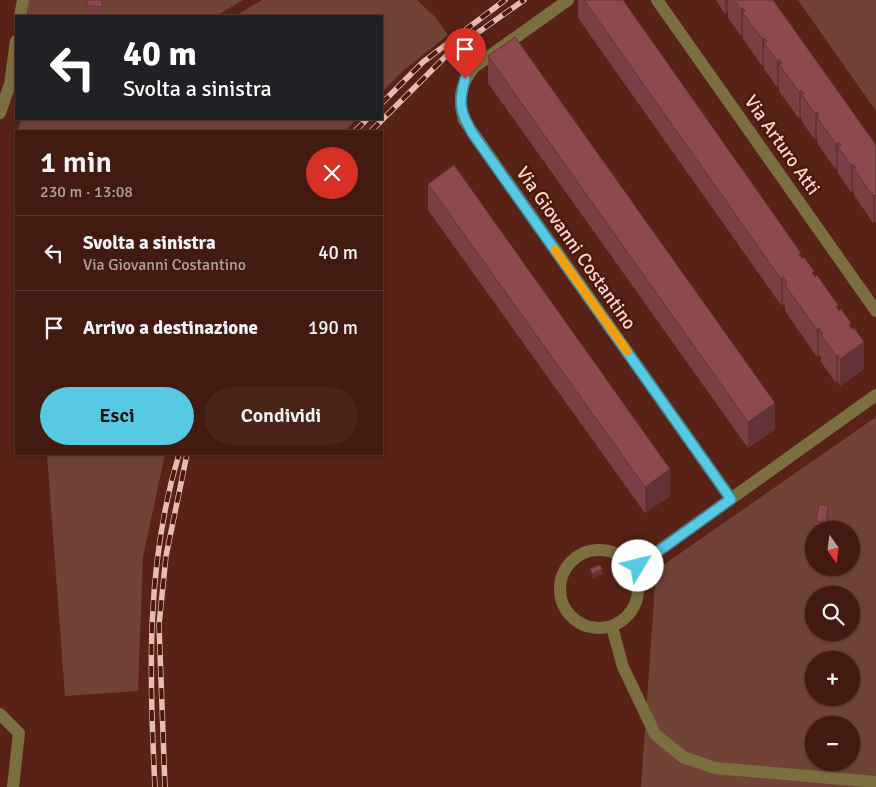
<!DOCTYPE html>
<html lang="it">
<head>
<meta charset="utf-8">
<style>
	:root { --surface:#431a10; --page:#4a2319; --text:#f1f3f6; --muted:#afa19f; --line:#5b3830; --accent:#57c9e2 }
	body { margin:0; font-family:Signika,sans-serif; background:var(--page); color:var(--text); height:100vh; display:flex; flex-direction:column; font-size:19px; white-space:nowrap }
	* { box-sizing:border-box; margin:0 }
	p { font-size:16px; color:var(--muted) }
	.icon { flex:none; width:28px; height:28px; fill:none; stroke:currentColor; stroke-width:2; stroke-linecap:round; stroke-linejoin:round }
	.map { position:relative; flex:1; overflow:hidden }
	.panel { position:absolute; left:15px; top:130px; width:368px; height:325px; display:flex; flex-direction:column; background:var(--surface); border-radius:0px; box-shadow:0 1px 4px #0004,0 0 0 1px var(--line) }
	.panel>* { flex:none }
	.top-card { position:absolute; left:15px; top:15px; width:368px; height:105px; border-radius:0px; box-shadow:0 1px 4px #0004,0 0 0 1px var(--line); background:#202124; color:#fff; overflow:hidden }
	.needle { width:32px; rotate:166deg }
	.buttons { position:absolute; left:805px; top:521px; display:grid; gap:10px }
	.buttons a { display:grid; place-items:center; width:55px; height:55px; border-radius:50%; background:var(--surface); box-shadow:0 1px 4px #0004,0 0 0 1px var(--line); font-size:25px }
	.pin { position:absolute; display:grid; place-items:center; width:42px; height:42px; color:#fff; margin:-51px -21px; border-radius:50% 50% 50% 0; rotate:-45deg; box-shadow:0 0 5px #0007 }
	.pin .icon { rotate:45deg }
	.me { position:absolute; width:55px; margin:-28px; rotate:54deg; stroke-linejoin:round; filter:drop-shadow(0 0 4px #0008) }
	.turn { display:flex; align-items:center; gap:18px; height:105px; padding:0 25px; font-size:22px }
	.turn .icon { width:65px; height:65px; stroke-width:2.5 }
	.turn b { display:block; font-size:35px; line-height:42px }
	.round { display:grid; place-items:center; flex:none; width:52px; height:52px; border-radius:26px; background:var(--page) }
	.headline { display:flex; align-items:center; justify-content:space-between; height:85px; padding:0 25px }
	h1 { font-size:30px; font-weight:600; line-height:38px }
	.cta { display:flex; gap:10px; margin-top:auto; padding:10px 25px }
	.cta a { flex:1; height:58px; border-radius:30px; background:var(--accent); color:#111; font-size:20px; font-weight:600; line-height:58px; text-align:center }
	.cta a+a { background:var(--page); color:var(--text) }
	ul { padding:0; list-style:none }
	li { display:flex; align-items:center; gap:15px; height:75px; padding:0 25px; border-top:1px solid var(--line) }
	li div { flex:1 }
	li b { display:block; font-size:19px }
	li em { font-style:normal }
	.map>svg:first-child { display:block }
	.green { fill:#714337; fill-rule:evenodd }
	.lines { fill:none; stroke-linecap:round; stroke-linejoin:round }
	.minor { stroke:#7c6f3f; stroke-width:12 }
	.rail-casing { stroke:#e3bcb3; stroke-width:5.5 }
	.rail { stroke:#4d180b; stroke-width:4; stroke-dasharray:11; stroke-linecap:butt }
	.wall { fill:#7a3f45 }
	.shaded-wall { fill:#633338 }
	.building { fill:#8e4950; stroke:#633338 }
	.route-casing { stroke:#398393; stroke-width:12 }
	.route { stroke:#57c9e2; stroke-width:9 }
	.slow { stroke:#f59e0b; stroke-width:9 }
	.labels { text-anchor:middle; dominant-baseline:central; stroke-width:5; stroke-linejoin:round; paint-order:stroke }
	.street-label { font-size:19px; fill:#fcd8cf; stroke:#4d180b }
</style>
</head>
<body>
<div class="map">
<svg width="876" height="787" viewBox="0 0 876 787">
	<rect width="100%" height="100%" fill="#592216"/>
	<g class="green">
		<polygon points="25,0 243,0 216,16 24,16"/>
		<polygon points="262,0 417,0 435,17 448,35 404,70 381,93 381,16 235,16"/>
		<polygon points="798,0 876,0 876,111"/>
		<polygon points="22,119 356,119 345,131 17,131"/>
		<path d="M 876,417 L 876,787 L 641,787 L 656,570 ZM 814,530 L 851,530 L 851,568 L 814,568 ZM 814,595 L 851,595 L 851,632 L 814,632 ZM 814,660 L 851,660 L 851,698 L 814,698 ZM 814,725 L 851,725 L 851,762 L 814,762 Z"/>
		<polygon points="47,454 165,454 143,557 138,691 65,696"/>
	</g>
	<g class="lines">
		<g class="minor">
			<path d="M 568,0 L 474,67 C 460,85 458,98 464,120 L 731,499"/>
			<polyline points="657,0 876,311"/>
			<polyline points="20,16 23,0"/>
			<polyline points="0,113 10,84 16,41"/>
			<circle cx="599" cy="589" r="39"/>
			<polyline points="633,569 876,395"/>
			<polyline points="612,627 623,667 655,734 683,757 715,768 876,782"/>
			<polyline points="0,714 19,733 13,787"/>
		</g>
		<defs>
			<g id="rail">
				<polyline points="381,104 423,62 505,0"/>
				<polyline points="355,131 367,119"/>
				<polyline points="371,131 449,53 524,0"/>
				<path d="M 155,787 C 149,675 146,563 179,454"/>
				<polyline points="165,787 159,625 166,556 187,454"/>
			</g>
		</defs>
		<use href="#rail" class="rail-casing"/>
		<use href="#rail" class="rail"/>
	</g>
	<g class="wall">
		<polygon points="103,0 102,12 87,10 87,5"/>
		<polygon points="578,0 623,0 851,328 864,369 840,386 838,382 836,383 821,362 821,357 819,355 817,357 785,311 785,306 783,304 781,305 578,18"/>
		<polygon points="716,0 773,0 876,145 876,227 876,222 873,223 854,195 854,191 851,192 838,173 838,169 836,170 817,143 817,138 815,140 802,122 801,117 799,119 779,91 779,86 777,87 764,69 764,64 762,66 743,39 743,35 741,36 728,18 728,13 725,14"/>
		<polygon points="488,56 775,429 748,448 488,83"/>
		<polygon points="428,184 670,496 645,513 428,210"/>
		<polygon points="828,511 826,528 816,526 816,521"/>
	</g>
	<g class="shaded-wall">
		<polygon points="725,0 728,0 728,13 725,14"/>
		<polygon points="743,8 743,34 741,36 741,9"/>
		<polygon points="764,38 764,64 762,66 762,39"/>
		<polygon points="779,59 779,86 777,87 777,61"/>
		<polygon points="801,90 801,117 799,119 799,92"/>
		<polygon points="817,112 817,138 815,140 815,114"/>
		<polygon points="838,142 838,169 836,170 836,144"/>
		<polygon points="853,164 853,190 851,192 851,165"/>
		<polygon points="875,195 875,221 873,223 873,196"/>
		<polygon points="783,277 783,304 781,305 781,279"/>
		<polygon points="819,328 819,355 817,357 817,330"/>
		<polygon points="864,342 864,369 840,386 840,359"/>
		<polygon points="838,355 838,382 836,383 836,356"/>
		<polygon points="775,403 775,429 748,448 748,422"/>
		<polygon points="670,469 670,496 645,513 645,487"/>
		<polygon points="602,569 602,574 592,579 592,574"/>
	</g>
	<g class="building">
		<polygon points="87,0 102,0 102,7 87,5"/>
		<polygon points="584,0 623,0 801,253 799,254 802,259 804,257 814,271 812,273 815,277 817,275 838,305 836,307 839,311 841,309 851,323 849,325 852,329 854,328 864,342 840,359 838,355 836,356 821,335 823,334 819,328 817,330 785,285 787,283 783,277 781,279"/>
		<polygon points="734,0 773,0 876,145 876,196 875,195 873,196 854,169 856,167 853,164 851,165 838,147 841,146 838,142 836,144 817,117 819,115 817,112 815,114 802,95 804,94 801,90 799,92 779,64 782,63 779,59 777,61 764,43 767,41 764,38 762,39 743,13 745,11 743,8 741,9"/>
		<polygon points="515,37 775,403 748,422 488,56"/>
		<polygon points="454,165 670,469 645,487 428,184"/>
		<polygon points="819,504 828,506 826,523 816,521"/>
		<polygon points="600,565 602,569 592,574 590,569"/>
	</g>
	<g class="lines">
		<defs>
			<path id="route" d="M 465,79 C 458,104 460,112 473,134 L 731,499 L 638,566"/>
		</defs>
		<use href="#route" class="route-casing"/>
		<use href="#route" class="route"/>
		<polyline class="slow" points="555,250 627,351"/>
	</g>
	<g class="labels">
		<g class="street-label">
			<text transform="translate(782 145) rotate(55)">Via Arturo Atti</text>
			<text transform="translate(576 248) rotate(55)">Via Giovanni Costantino</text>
		</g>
	</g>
</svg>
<div class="buttons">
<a><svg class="needle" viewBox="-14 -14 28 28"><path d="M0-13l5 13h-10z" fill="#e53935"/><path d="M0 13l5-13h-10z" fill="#afa19f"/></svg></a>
<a><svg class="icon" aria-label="search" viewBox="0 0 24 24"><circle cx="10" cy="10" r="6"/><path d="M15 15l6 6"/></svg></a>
<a>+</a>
<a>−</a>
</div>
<div class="pin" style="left:465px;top:79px;background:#d93025"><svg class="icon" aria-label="arrive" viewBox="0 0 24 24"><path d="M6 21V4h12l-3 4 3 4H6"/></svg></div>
<svg class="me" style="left:638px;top:566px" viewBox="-20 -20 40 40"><circle r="19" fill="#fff"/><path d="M0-13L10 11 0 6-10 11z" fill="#57c9e2"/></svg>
<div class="top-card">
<div class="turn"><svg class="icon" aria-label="left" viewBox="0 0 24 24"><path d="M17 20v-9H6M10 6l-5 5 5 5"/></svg><div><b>40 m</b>Svolta a sinistra</div></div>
</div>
<section class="panel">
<div class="headline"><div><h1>1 min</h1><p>230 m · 13:08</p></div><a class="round" style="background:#d93025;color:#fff"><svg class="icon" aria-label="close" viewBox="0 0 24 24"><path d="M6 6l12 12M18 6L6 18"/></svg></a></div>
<ul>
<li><svg class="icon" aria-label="left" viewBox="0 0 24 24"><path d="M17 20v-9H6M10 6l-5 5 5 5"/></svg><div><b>Svolta a sinistra</b><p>Via Giovanni Costantino</p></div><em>40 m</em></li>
<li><svg class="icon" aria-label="arrive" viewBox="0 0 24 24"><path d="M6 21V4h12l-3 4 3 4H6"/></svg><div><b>Arrivo a destinazione</b></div><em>190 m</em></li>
</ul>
<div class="cta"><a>Esci</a><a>Condividi</a></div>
</section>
</div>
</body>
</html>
